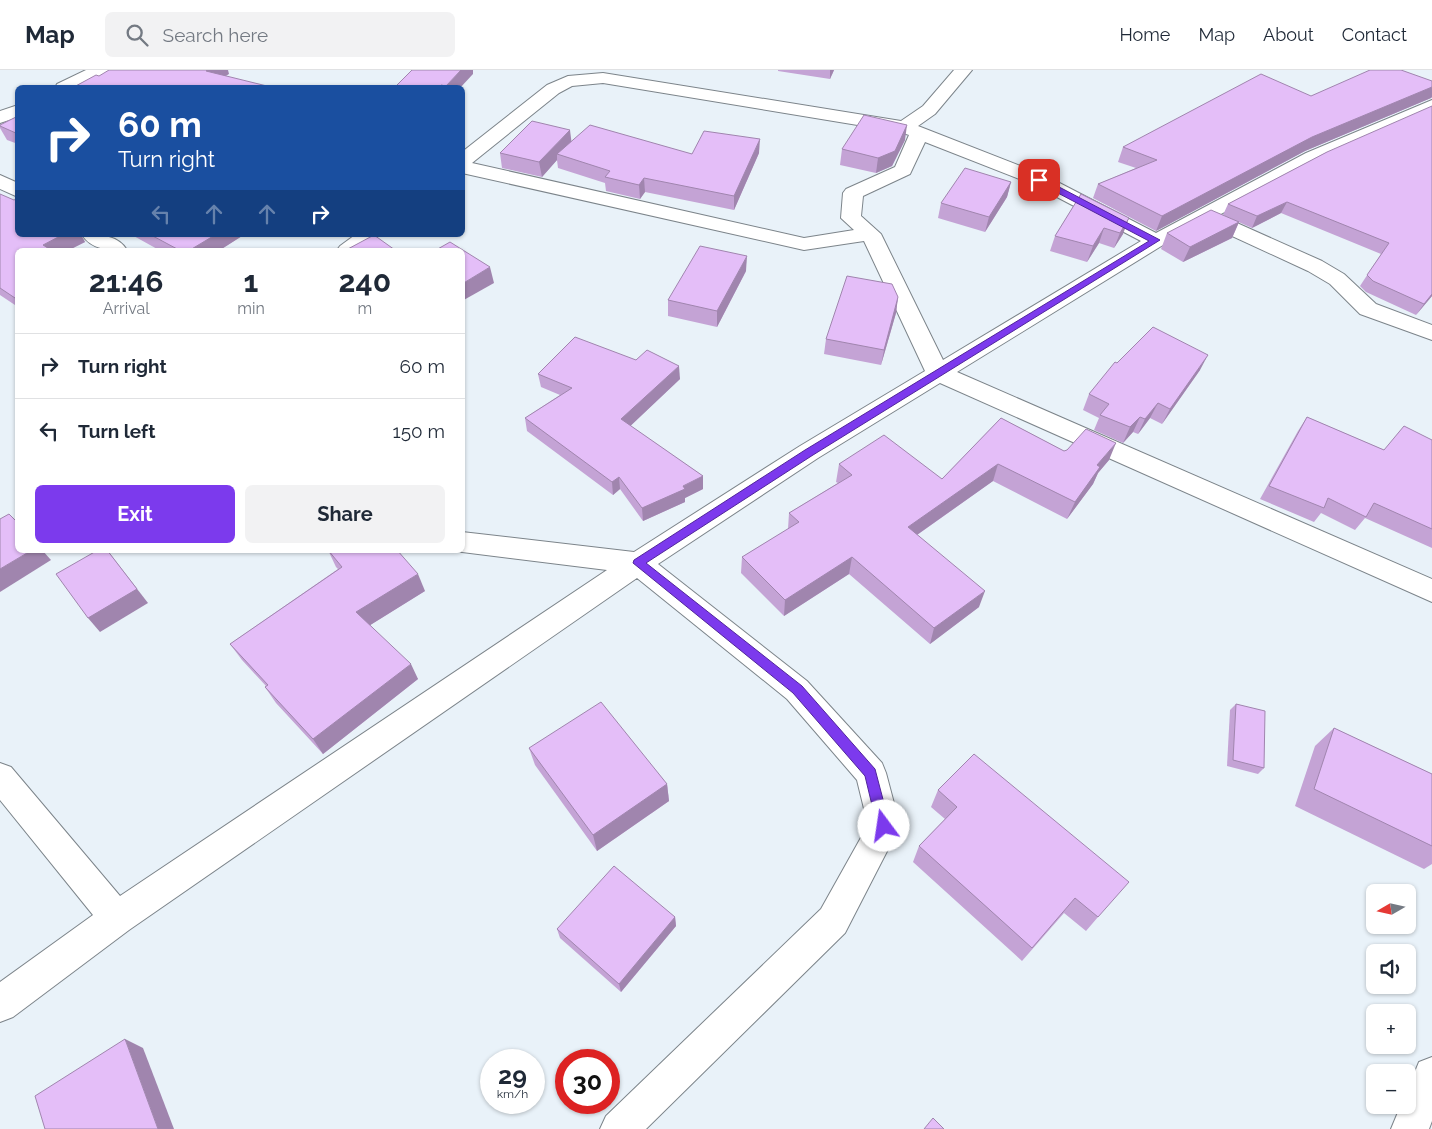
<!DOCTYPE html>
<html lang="en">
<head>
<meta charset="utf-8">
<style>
	:root { --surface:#fff; --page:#f2f2f3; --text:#1f2937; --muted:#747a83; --line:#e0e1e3; --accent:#7c3aed }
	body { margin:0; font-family:Raleway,sans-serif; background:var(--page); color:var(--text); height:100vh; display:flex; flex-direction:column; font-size:19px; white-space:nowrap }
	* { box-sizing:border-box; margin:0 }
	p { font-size:16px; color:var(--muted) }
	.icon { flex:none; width:28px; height:28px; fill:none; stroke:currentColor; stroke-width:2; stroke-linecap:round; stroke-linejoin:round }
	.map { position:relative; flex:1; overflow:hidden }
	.drawer { position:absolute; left:15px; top:178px; width:450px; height:305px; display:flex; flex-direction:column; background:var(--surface); border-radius:8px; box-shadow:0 1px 4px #0004 }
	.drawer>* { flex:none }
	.guide { position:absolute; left:15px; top:15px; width:450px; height:152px; border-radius:8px; box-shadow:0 1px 4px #0004; background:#1a4fa0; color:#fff; overflow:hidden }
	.needle { width:32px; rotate:261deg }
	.fabs { position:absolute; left:1366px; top:814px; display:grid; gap:10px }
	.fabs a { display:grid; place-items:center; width:50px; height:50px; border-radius:8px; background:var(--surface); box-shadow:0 1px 4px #0004; font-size:25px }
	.speed { position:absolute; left:480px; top:979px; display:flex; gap:10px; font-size:25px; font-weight:700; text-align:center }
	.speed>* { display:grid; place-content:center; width:65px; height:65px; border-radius:50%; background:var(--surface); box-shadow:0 1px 4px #0004; line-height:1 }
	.speed small { font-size:12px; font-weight:400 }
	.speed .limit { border:8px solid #d22; background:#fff; color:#111 }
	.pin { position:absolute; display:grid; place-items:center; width:42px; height:42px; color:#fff; margin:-21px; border-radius:10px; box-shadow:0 2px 8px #0006 }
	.me { position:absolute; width:55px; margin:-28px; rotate:346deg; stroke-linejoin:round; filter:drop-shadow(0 0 4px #0008) }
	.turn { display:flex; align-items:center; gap:18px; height:105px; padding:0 20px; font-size:22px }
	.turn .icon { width:65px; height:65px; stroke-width:2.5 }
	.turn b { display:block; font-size:35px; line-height:42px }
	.lanes { display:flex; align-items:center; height:48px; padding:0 20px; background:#0003; justify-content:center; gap:25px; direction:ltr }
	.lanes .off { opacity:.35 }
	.eta { display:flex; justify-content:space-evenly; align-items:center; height:85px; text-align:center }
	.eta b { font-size:30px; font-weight:700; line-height:35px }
	.primary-button { display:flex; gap:10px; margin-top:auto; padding:10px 20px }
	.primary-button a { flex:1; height:58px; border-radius:8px; background:var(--accent); color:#fff; font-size:20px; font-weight:700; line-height:58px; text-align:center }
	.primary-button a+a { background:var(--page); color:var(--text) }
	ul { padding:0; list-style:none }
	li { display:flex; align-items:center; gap:15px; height:65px; padding:0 20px; border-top:1px solid var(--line) }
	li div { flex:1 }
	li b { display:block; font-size:19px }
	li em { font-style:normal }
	header { display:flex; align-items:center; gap:30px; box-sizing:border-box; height:70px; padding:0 25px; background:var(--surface); border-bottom:1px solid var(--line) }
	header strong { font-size:24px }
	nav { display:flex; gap:28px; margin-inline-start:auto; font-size:18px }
	.search { width:350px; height:45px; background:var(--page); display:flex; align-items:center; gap:12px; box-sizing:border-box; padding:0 18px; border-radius:8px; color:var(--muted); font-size:19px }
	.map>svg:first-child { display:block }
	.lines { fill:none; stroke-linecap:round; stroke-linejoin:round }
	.street-casing { stroke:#7c848a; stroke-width:2 }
	.street { fill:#fff; fill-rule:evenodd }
	.wall { fill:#c4a3d5 }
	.shaded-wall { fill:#a085ae }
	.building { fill:#e4bef8; stroke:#a085ae }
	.route { fill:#7c3aed; stroke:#51269a }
</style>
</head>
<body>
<header>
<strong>Map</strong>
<div class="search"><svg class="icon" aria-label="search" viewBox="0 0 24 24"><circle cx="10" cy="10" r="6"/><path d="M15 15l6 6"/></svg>Search here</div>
<nav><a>Home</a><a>Map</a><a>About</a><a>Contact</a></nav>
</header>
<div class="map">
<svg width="1432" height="1059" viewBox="0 0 1432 1059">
	<rect width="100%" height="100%" fill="#e9f2f9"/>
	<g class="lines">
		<defs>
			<g id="street">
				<polygon points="86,0 109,0 106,4 78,18 55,18 57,14"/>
				<path d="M 954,0 L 972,0 L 935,44 L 918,56 L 1046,106 L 1156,163 L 1306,83 L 1432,30 L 1432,42 L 1320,91 L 1219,145 L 1322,191 L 1344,204 L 1376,234 L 1432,255 L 1432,270 L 1360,244 L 1330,214 L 1308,201 L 1204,153 L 1163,175 L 957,302 L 1432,509 L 1432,532 L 940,313 L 818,388 L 658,494 L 807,611 L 882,693 L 886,703 L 900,756 L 845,863 L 646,1059 L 600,1059 L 606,1046 L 821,839 L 868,755 L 857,710 L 787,629 L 637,508 L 129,860 L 13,947 L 0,952 L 0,912 L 93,845 L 0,730 L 0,693 L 11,697 L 120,826 L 607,500 L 462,482 L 455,480 L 462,480 L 462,462 L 634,482 L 800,376 L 925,301 L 864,171 L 804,180 L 462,103 L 462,82 L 547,15 L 568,6 L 603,3 L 901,51 L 923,36 ZM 603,13 L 900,62 L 909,65 L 895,97 L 846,119 L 843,123 L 841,148 L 854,160 L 804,168 L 472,93 L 559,23 L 572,16 ZM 925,72 L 1032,114 L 1141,171 L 943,290 L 881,164 L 861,146 L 863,126 L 910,104 Z"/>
				<polygon points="18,35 18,47 0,53 0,41"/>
				<polygon points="0,105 18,113 18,127 0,119"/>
				<path d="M 82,165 C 99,165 117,164 127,180 C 110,180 93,181 82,165 Z"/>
				<polygon points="355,165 379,165 361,180 337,180 340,176"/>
				<polygon points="1432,987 1432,1051 1429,1059 1391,1059 1401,1035 1408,1035 1408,1019 1419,992"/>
			</g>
		</defs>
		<use href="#street" class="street-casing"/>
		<use href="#street" class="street"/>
	</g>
	<g class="wall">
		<polygon points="778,0 834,0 830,9 778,1"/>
		<polygon points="1432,11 1432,27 1431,28 1305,81 1156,161 1093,128 1098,114 1136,98 1118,92 1123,77 1311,26"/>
		<polygon points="18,46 18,74 7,70 0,58 0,55"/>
		<polygon points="905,70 892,96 876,103 840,95 842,79"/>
		<polygon points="571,71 692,84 759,83 734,140 645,122 640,129 606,121 605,113 558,98 557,90 542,107 502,98 500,83"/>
		<polygon points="1327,82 1432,226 1416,245 1366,222 1360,216 1381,184 1281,143 1252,158 1223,145 1228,134"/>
		<polygon points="1011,112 1007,127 985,162 938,148 941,133"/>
		<polygon points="0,124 18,165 81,165 85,172 69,180 18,180 18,237 0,225"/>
		<polygon points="1081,124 1123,164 1114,178 1099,173 1087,192 1050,181 1055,166"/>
		<polygon points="1239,152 1232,168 1183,192 1161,179 1167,163"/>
		<polygon points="132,165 242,165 242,166 220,180 159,180"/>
		<polygon points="746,201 717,257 668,246 668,230"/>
		<polygon points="898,227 896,243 881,295 824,284 826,269"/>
		<polygon points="1117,293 1200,300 1162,354 1150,348 1138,364 1133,362 1123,373 1094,360 1099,348 1083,340 1089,324"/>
		<polygon points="538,304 680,309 630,356 703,406 703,419 685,428 685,432 643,451 620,419 613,425 527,361 525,348 560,325 541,317"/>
		<polygon points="1307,347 1384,380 1432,370 1432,478 1365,448 1355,460 1321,443 1314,452 1260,429 1298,361"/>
		<polygon points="1001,348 1064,381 1109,390 1098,403 1093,414 1067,449 993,411 917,465 979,537 930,574 849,504 784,546 741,503 742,487 788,459 789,443 838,413 836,412 839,394 942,409"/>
		<polygon points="328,480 425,521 370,555 418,609 323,684 276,633 265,617 266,616 242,590 230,574 338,499 336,497"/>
		<polygon points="1236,634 1264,698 1258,704 1227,696 1230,640"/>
		<polygon points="1334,658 1432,704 1432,794 1424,799 1295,736 1315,676"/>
		<polygon points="529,678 667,714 669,731 597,781 535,695"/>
		<polygon points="974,684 1098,847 1086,861 1064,843 1022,891 913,792 919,776 945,749 931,737 938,720"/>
		<polygon points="675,847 676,856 621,922 560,868 557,859"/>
	</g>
	<g class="shaded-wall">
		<polygon points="207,0 228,0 229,4 211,15 206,1"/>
		<polygon points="461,0 473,0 473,4 460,18 446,18 446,16"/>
		<polygon points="830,0 834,0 830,9"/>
		<polygon points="1432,17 1432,27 1431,28 1305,81 1156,161 1162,146 1312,67"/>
		<polygon points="907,55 905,70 892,96 876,103 878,88"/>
		<polygon points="570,60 572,76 557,84 557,90 542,107 539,92"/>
		<polygon points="760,69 759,83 734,140 734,126"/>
		<polygon points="644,108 645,122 640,129 639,115"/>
		<polygon points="1011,112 1007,127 985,162 989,147"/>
		<polygon points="1287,132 1281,143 1252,158 1257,146"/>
		<polygon points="1129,148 1123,164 1114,178 1120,163"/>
		<polygon points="1239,152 1232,168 1183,192 1190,177"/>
		<polygon points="1104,158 1099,173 1087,192 1093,176"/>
		<polygon points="62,165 81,165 85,172 69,180 47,180 43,175"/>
		<polygon points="215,165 242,165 242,166 220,180 190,180"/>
		<polygon points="747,186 746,201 717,257 717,241"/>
		<polygon points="490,197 494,213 462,231 462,214"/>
		<polygon points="1432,224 1432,226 1416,245 1424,234"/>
		<polygon points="898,227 896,243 881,295 884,280"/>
		<polygon points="1208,285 1200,300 1162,354 1170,339"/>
		<polygon points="679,296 680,309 623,363 621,349"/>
		<polygon points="1158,333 1150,348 1138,364 1145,349"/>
		<polygon points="1140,347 1133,362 1123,373 1130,357"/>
		<polygon points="1116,373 1109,390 1098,403 1093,414 1067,449 1075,432 1097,395"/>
		<polygon points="998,394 993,411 904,474 908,457"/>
		<polygon points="703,406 703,419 685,428 685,432 643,451 642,438"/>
		<polygon points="619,407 620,419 613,425 612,412"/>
		<polygon points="32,480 42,480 51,490 0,522 0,499"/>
		<polygon points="107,480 148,533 100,562 88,548"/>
		<polygon points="852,487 849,504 784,546 785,530"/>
		<polygon points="418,504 425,521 364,559 356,542"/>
		<polygon points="985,521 979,537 930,574 934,558"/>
		<polygon points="411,594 418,609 323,684 313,669"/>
		<polygon points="667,714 669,731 597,781 593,765"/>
		<polygon points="675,847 676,856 621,922 619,914"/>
		<polygon points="125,969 143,978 174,1059 158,1059"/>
	</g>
	<g class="building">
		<polygon points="109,0 207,0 206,1 275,18 72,18 96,5 99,6"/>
		<polygon points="412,0 461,0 446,16 441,15 438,18 394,18"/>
		<polygon points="1370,0 1401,0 1432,11 1432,17 1312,67 1162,146 1098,114 1157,90 1123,77 1261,4 1311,26"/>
		<polygon points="1432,36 1432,224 1424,234 1373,211 1367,205 1389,173 1287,132 1257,146 1228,134 1327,82"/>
		<polygon points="864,45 907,55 895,81 878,88 842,79"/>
		<polygon points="18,46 18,64 0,56 0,55"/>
		<polygon points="532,51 570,60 539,92 500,83"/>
		<polygon points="590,55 692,84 704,61 760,69 734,126 644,108 639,115 605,107 610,101 557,84"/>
		<polygon points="965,98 1011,112 989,147 941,133"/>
		<polygon points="0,124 14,130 18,128 18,165 62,165 43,175 51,180 18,180 18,230 0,218"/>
		<polygon points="1081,124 1129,148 1120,163 1104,158 1093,176 1055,166"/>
		<polygon points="1211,140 1239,152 1190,177 1167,163"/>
		<polygon points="151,165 215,165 190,180 179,180"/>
		<polygon points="374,165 395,180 346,180"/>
		<polygon points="450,172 490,197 462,214 462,180 436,180"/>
		<polygon points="700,176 747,186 717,241 668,230"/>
		<polygon points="847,206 892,214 898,227 884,280 826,269"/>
		<polygon points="1153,257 1208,285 1170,339 1158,333 1145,349 1140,347 1130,357 1100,345 1109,334 1089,324 1115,292 1117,293"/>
		<polygon points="575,267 636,290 647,280 679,296 621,349 703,406 683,416 685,419 642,438 619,407 612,412 525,348 572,318 538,304"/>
		<polygon points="1307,347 1384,380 1404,356 1432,370 1432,459 1374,433 1366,447 1328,428 1324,438 1269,416"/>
		<polygon points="1001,348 1064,381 1067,380 1086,359 1116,373 1097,395 1100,397 1075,432 998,394 908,457 985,521 934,558 852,487 785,530 742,487 799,452 789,443 852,405 839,394 884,365 942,409"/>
		<polygon points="9,444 18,453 18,480 32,480 0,499 0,449"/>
		<polygon points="98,480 107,480 137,519 88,548 56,504"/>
		<polygon points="328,480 397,480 418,504 356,542 411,594 313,669 265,617 268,615 230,574 342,497"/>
		<polygon points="601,632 667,714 593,765 529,678"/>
		<polygon points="1236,634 1265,641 1264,698 1233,690"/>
		<polygon points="1334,658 1432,704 1432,776 1314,719"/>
		<polygon points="974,684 1129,812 1098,847 1075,828 1032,878 919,776 957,737 938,720"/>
		<polygon points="614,796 675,847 619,914 557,859"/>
		<polygon points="125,969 158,1059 45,1059 35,1026"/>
		<polygon points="933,1048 944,1059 924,1059"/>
	</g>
	<polygon class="route" points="1037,108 1042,108 1160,170 813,385 646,493 802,616 875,699 890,756 888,760 884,762 879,760 877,756 865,706 793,623 633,493 634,490 805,380 1149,171 1037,112"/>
</svg>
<div class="fabs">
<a><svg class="needle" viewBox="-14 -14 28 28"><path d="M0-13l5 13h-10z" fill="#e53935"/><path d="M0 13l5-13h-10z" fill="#747a83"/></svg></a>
<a><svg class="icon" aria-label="sound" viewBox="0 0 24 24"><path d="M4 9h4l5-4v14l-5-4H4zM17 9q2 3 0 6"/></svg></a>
<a>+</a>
<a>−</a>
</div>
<div class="speed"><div>29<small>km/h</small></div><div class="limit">30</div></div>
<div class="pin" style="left:1039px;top:110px;background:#d93025"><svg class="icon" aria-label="arrive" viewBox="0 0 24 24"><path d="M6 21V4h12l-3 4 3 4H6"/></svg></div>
<svg class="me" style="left:884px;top:756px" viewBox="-20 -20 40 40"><circle r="19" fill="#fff"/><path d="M0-13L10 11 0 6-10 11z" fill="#7c3aed"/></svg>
<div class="guide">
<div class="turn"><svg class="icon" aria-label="right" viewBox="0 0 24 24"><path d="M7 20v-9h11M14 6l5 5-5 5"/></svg><div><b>60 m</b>Turn right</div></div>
<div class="lanes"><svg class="icon off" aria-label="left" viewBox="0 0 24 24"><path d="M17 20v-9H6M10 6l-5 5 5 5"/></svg><svg class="icon off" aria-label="ahead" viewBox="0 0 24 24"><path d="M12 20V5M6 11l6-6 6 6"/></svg><svg class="icon off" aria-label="ahead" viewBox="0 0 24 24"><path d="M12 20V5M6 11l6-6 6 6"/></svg><svg class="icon" aria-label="right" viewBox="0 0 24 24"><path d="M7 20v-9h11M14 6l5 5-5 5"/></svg></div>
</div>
<section class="drawer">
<div class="eta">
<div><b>21:46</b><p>Arrival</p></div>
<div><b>1</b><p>min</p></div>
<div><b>240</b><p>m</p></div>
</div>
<ul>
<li><svg class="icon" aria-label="right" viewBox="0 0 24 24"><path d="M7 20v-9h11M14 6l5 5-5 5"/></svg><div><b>Turn right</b></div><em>60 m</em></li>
<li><svg class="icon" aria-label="left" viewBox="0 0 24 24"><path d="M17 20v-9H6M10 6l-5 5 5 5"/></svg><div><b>Turn left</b></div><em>150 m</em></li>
</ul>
<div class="primary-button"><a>Exit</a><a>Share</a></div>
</section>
</div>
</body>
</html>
